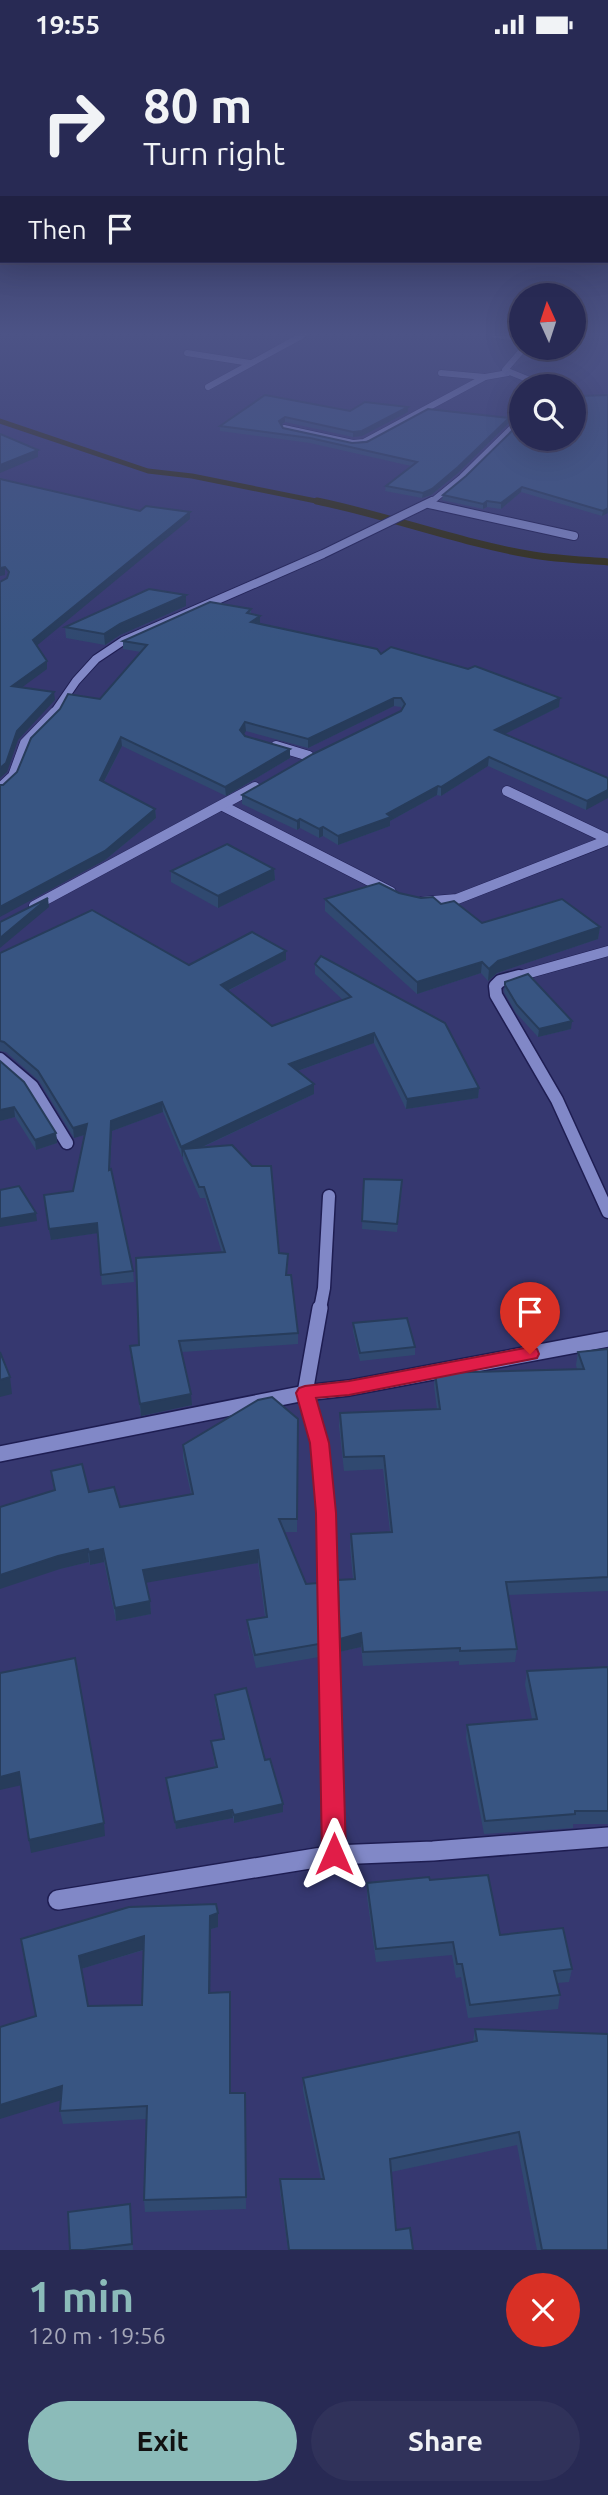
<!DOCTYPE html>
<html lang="en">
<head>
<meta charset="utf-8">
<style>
	:root { --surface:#282a54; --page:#30325a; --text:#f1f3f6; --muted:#a5a7b8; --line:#44466b; --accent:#8bbbb9 }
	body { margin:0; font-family:Ubuntu,sans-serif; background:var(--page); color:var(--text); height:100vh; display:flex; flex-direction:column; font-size:26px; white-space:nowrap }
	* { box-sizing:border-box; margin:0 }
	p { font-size:23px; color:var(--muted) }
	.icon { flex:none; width:38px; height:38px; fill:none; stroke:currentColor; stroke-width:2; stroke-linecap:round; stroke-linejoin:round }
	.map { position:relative; height:2201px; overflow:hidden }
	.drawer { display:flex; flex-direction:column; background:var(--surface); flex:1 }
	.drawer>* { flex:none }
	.guide { position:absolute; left:0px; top:0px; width:609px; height:214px; box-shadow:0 7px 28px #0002,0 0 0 2px var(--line); background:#282a54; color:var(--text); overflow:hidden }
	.needle { width:46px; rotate:357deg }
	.buttons { position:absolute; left:509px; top:234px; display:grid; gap:14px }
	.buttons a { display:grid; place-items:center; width:77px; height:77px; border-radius:50%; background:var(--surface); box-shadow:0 7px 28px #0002,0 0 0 2px var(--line); font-size:35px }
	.pin { position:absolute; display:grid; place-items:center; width:60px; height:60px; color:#fff; margin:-72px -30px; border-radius:50% 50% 50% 0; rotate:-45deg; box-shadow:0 0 7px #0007 }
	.pin .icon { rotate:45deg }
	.me { position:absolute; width:77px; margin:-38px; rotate:0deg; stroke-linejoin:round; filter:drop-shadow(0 0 5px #0008) }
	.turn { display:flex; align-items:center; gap:24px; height:147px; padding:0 28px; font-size:32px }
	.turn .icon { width:91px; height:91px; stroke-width:2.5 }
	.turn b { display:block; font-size:49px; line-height:60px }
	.then { display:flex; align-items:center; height:66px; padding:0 28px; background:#0003; gap:14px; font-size:26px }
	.round { display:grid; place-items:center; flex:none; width:74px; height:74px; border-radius:37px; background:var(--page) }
	.summary { display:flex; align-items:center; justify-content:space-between; height:119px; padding:0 28px }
	h1 { font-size:42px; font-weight:600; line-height:52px; color:var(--accent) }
	.button { display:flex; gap:14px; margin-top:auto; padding:14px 28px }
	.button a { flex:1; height:80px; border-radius:42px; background:var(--accent); color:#111; font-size:28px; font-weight:600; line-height:80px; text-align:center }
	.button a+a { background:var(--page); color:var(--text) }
	.status { display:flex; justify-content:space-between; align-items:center; height:49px; padding:0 35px; background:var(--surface); direction:ltr }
	.status svg { height:19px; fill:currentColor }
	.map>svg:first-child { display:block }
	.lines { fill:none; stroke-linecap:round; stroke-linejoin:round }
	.stream-far1 { stroke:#312b0a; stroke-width:5 }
	.stream { stroke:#312b0a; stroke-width:7 }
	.minor-far5-casing { stroke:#1e1d52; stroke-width:7 }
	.minor-far4-casing { stroke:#1e1d52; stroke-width:10 }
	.minor-far3-casing { stroke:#1e1d52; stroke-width:11 }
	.minor-far2-casing { stroke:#1e1d52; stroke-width:15 }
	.minor-far1-casing { stroke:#1e1d52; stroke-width:18 }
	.minor-casing { stroke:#1e1d52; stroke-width:22 }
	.minor-far5 { stroke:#8188c7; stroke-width:6 }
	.minor-far4 { stroke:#8188c7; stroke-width:8 }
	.minor-far3 { stroke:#8188c7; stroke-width:10 }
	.minor-far2 { stroke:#8188c7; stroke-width:12 }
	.minor-far1 { stroke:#8188c7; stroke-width:15 }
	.minor { stroke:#8188c7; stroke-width:19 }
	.wall { fill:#304970; fill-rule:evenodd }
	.shaded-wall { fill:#273c5b }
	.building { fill:#385582; stroke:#273c5b; stroke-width:2; fill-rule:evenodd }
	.route { fill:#e11d48; stroke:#92132f; stroke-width:2 }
</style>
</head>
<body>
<div class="status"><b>19:55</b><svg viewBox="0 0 49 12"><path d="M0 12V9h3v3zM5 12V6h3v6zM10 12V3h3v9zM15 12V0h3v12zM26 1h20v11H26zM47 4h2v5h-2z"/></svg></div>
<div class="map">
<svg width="608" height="2201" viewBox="0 0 608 2201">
	<rect width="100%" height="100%" fill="#363870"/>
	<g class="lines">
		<polyline class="stream-far1" points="0,372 148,422 192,427 326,454"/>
		<path class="stream" d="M 317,452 C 390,467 460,494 533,506 C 557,510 583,511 608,513"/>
		<defs>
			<g id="minor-far5">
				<polyline points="495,286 522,289"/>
				<polyline points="524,299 505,321 547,338"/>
				<polyline points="187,304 250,314"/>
				<polyline points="441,324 485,328"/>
				<polyline points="208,338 303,286"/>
				<polyline points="284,379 353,394 364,393 485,328 508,324"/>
				<polyline points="430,454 462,428 522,369"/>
			</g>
			<g id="minor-far4">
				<polyline points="429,455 574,487"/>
				<polyline points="54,664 76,632 96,610 123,592 323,505 432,452"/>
			</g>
			<g id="minor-far3">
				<polyline points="276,697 309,707"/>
				<polyline points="0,739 13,727 25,694 55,663"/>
				<polyline points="507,742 608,790"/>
				<polyline points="223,757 391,843"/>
				<polyline points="421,853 457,850 608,791"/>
				<polyline points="34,857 255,738"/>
				<polyline points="512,929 608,902"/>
			</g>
			<g id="minor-far2">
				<polyline points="519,927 500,932 495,937 496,946 557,1051 608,1163"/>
				<polyline points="0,1010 32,1037 67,1094"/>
				<polyline points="320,1260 324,1239 329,1147"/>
			</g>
			<g id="minor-far1">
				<polyline points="320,1259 305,1344 319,1394 326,1464 331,1678"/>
				<polyline points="0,1405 305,1344 349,1339 608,1290"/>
			</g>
			<g id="minor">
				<polyline points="331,1676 334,1806 433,1802 608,1788"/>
				<polyline points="58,1851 334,1806"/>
			</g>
		</defs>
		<use href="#minor-far5" class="minor-far5-casing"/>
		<use href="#minor-far4" class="minor-far4-casing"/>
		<use href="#minor-far3" class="minor-far3-casing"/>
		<use href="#minor-far2" class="minor-far2-casing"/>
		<use href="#minor-far1" class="minor-far1-casing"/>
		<use href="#minor" class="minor-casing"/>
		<use href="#minor-far5" class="minor-far5"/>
		<use href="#minor-far4" class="minor-far4"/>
		<use href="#minor-far3" class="minor-far3"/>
		<use href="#minor-far2" class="minor-far2"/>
		<use href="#minor-far1" class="minor-far1"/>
		<use href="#minor" class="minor"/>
	</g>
	<g class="wall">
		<polygon points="265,346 350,362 408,358 408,363 362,387 353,388 285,373 281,376 283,379 352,394 509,369 509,374 458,424 431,446 422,449 385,442 386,437 411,417 310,394 220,382 220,377"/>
		<polygon points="522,372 608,464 602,467 521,443 501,460 487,458 483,460 442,451 443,446 466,427"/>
		<polygon points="186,557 120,586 105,596 66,589 65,578"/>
		<polygon points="251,560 251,565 260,567 260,575 381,605 559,658 504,685 608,729 586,761 488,717 441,747 437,746 390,772 390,777 338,796 323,787 319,789 300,779 297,781 242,755 242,746 401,662 402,660 401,658 394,657 308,699 246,682 244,685 245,687 290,709 226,747 122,697 104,733 155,760 156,769 105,811 3,736 100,650 141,603 123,600 123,592"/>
		<polygon points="274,820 275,831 218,859 171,833 171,822"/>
		<polygon points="399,844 441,855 482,874 600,878 598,890 497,924 488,932 481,924 417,945 325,862 325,850"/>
		<polygon points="286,902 286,911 228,942 272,977 343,951 315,925 315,915 479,1039 478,1049 406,1060 374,994 298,1022 314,1045 201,1099 288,1215 287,1226 298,1284 298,1295 182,1303 192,1356 141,1367 130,1297 139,1296 222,1204 205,1149 200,1149 183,1111 183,1107 182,1108 163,1063 112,1082 110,1120 133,1222 134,1233 102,1236 97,1184 51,1191 44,1146 73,1142 85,1086 74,1089 39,1032 6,1003 0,1002 0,904 189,916"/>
		<polygon points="505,933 571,980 538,988 516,964 504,943"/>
		<polygon points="0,1012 56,1084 57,1094 36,1101 15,1068 0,1072"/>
		<polygon points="364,1130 402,1139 397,1183 362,1180"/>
		<polygon points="353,1274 415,1298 415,1306 360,1312 353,1282"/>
		<polygon points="608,1300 608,1542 508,1546 517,1600 515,1613 459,1616 459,1612 363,1617 361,1598 339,1603 338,1531 353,1530 350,1498 351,1485 390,1483 383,1420 344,1422 339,1377 340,1364 437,1360 434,1337 435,1324 577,1320 576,1316 578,1303"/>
		<polygon points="298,1370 297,1483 284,1483 319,1595 319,1608 256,1619 248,1584 247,1571 265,1568 258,1514 146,1533 150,1552 151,1565 116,1572 104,1513 90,1516 89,1513 60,1520 54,1442 51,1422 120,1458 191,1445 183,1409 183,1396"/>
		<polygon points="608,1618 608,1775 573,1775 573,1779 484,1785 466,1689 467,1676 532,1670 525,1636 527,1622"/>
		<polygon points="215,1646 265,1711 283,1763 234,1774 233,1769 176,1780 166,1729 215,1718 211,1692 223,1690 215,1654"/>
		<polygon points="430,1831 500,1886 572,1920 569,1933 557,1934 560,1946 558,1960 468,1969 461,1928 456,1929 452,1906 376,1913 367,1848 367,1834"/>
		<path d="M 218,1878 L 211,1880 L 210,1944 L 230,1943 L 230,2044 L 245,2044 L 246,2160 L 145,2163 L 144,2151 L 146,2070 L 63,2075 L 60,2062 L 61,2051 L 36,1967 L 21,1890 ZM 144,1901 L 142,1956 L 88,1957 L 81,1920 Z"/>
		<polygon points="475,1980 608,2201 537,2201 517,2096 391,2123 396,2181 413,2201 288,2201 280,2143 280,2130 321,2130 303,2042 303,2029 473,1993"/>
		<polygon points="131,2162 133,2201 70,2201"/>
	</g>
	<g class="shaded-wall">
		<polygon points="408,358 408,363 362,387 353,388 353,383"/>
		<polygon points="285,368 285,373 279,377 279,372"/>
		<polygon points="509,369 509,374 458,424 431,446 422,449 423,444"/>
		<polygon points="38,401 38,408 0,424 0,416"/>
		<polygon points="522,438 521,443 501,460 501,454"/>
		<polygon points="487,452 487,458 483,460 483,455"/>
		<polygon points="608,459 608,464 602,467 603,462"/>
		<polygon points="190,463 190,470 34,599 33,591"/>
		<polygon points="5,518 5,526 0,527 0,519"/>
		<polygon points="186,546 186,557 120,586 105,596 104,585 120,575"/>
		<polygon points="260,567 260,576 251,573"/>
		<polygon points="47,612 47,620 13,645 12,637"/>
		<polygon points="54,643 55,651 18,691 7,723 0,729 0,719 17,682"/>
		<polygon points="394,649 394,657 308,699 308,690"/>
		<polygon points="560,649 559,658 495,690 495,681"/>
		<polygon points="245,673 246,682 241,690 240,681"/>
		<polygon points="121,688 122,697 100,740 100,731"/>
		<polygon points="290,700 290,709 226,747 225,738"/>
		<polygon points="489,708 488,717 441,747 441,738"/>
		<polygon points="438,737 437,746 390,772 390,777 338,796 338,787 387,765"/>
		<polygon points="608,741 608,749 586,761 587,752"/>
		<polygon points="155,760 156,769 105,811 0,868 0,858"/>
		<polygon points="300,770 300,779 297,781 297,772"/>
		<polygon points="323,778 323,787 319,789 319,780"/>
		<polygon points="274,820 275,831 218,859 218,847"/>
		<polygon points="48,849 49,858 0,899 0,889"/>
		<polygon points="600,878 598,890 497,924 488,932 489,920 498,912"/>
		<polygon points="286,902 286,911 221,945 221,936"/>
		<polygon points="482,913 481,924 417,945 417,933"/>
		<polygon points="572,972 571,980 538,988 539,980"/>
		<polygon points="374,984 374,994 289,1025 289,1015"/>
		<polygon points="314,1035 314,1045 185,1106 183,1100 183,1107 182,1108 181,1098"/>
		<polygon points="479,1039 478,1049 406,1060 407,1050"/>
		<polygon points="162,1053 163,1063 112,1082 109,1131 109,1121 111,1072"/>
		<polygon points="14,1058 15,1068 0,1072 0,1061"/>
		<polygon points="87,1075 88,1085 74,1089 73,1079"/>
		<polygon points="56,1084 57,1094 36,1101 35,1091"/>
		<polygon points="36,1164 37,1172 0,1178 0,1170"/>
		<polygon points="97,1174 98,1184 51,1191 49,1180"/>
		<polygon points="10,1328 12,1345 0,1348 0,1331"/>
		<polygon points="191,1345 192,1356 141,1367 140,1355"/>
		<polygon points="88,1500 89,1513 60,1520 0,1540 0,1526 58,1507"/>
		<polygon points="103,1500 104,1513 90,1516 89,1503"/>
		<polygon points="258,1501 258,1514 145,1534 143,1521"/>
		<polygon points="150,1552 151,1565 116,1572 115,1559"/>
		<polygon points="361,1584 361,1598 339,1603 340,1590"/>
		<polygon points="19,1723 22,1736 0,1741 0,1728"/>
		<polygon points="283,1755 283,1763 234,1774 234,1766"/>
		<polygon points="232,1761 233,1769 176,1780 175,1773"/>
		<polygon points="104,1774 105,1787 31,1804 29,1791"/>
		<polygon points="218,1864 218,1878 211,1880 210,1957 209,1944 210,1867"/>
		<polygon points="144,1887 146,1900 81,1920 79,1907"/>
		<polygon points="230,1943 231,1956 230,2057"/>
		<polygon points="62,2037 65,2050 0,2070 0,2056"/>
	</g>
	<g class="building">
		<polygon points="574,343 580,343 581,347 608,346 608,459 603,462 522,438 501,454 487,452 483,455 443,446 466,427 522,372 522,390 574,390"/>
		<polygon points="265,346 350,362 365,353 408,358 362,382 353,383 285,368 279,372 283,379 352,394 367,393 428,360 509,369 458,418 432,440 423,444 386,437 417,413 310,389 220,377"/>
		<polygon points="0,385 38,401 0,416"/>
		<polygon points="0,430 140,462 146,457 190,463 33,591 47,612 12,637 54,643 17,682 6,714 0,719 0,533 7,529 9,523 5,518 0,519"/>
		<polygon points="149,540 186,546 120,575 104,585 65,578"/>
		<polygon points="210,553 251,560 247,564 260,567 251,573 377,600 381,605 391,598 468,620 475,617 560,649 495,681 608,729 608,741 587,752 489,708 441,738 438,737 387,765 391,768 338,787 323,778 319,780 300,770 297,772 242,746 313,705 401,662 405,655 401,649 394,649 308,690 245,673 240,681 245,687 290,700 225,738 121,688 100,731 155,760 105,802 0,858 0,736 3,736 17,723 31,689 60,660 68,645 100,650 147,596 123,592"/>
		<polygon points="227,795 274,820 218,847 171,822"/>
		<polygon points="379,834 399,844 421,849 433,848 441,855 454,852 482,874 562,850 600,878 498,912 489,920 482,913 417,933 325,850"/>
		<polygon points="48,849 0,889 0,873"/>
		<polygon points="92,861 189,916 252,883 286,902 221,936 272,977 351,948 315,915 321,907 445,974 479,1039 407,1050 374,984 289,1015 314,1035 181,1098 162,1053 111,1072 109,1121 111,1120 133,1222 101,1226 97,1174 49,1180 44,1146 73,1142 87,1075 73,1079 38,1022 4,993 0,992 0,904"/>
		<polygon points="528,925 572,972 539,980 517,956 505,936 505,933"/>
		<polygon points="0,1012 24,1033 56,1084 35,1091 14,1058 0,1061"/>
		<polygon points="232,1096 252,1117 271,1117 279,1204 288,1205 286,1226 291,1226 298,1284 179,1292 191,1345 140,1355 130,1297 139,1296 136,1209 225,1203 204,1138 199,1138 183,1100"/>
		<polygon points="364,1130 402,1131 397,1175 362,1172"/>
		<polygon points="19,1137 36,1164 0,1170 0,1141"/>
		<polygon points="407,1269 415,1298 360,1304 353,1274"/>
		<polygon points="608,1300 608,1528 506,1533 517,1600 460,1602 460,1599 363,1603 361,1584 340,1590 338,1531 355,1530 351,1485 392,1483 384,1407 344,1408 340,1364 440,1360 435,1324 584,1320 578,1303"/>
		<polygon points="0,1303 10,1328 0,1331"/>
		<polygon points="272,1348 298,1370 297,1470 279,1470 306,1535 318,1534 319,1595 255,1606 247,1571 267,1568 258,1501 143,1521 150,1552 115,1559 103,1500 89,1503 88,1500 58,1507 0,1526 0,1458 55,1441 51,1422 82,1415 89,1443 114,1438 120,1458 193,1445 183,1396 258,1351"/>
		<polygon points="75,1609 104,1774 29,1791 19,1723 0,1728 0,1624"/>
		<polygon points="608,1618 608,1762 575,1762 575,1765 485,1772 467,1676 537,1670 527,1622"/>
		<polygon points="246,1639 265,1711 270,1710 283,1755 234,1766 232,1761 175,1773 166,1729 217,1718 211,1692 224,1690 215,1646"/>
		<polygon points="488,1826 500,1886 563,1879 572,1920 554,1922 560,1946 470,1956 462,1915 457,1915 453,1893 376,1900 367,1834 429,1828 430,1831"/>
		<path d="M 216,1855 L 218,1864 L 210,1867 L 209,1944 L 230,1943 L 230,2044 L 245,2044 L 246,2148 L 144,2151 L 147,2057 L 60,2062 L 62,2037 L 0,2056 L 0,1978 L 36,1967 L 21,1890 L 129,1858 ZM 144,1887 L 142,1956 L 88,1957 L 79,1907 Z"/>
		<polygon points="475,1980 608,1985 608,2201 542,2201 519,2083 390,2110 396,2181 410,2179 413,2201 289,2201 280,2130 324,2130 303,2029 477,1992"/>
		<polygon points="130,2155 132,2195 84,2201 70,2201 68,2163"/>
	</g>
	<linearGradient id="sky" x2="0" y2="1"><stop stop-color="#1e1f3e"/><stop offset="0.48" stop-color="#4c5386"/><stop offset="1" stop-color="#4c5386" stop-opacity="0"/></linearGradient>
	<rect width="608" height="594" fill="url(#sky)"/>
	<polygon class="route" points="530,1298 537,1300 539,1305 537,1309 349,1346 316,1349 329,1394 336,1464 346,1805 343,1813 334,1816 326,1813 322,1805 316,1464 310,1394 296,1344 299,1339 305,1337 349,1332"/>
</svg>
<div class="buttons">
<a><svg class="needle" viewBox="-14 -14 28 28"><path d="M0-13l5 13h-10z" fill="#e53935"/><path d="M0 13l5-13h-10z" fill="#a5a7b8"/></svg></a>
<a><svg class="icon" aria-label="search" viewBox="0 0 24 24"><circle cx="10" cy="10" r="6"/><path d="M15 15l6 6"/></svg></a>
</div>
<div class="pin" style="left:530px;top:1305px;background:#d93025"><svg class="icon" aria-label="arrive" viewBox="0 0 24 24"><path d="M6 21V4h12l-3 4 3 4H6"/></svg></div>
<svg class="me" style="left:334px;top:1805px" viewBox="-20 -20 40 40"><path d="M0-17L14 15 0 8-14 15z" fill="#e11d48" stroke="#fff" stroke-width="4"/></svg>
<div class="guide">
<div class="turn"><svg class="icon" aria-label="right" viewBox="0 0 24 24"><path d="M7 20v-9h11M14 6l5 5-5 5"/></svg><div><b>80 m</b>Turn right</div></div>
<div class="then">Then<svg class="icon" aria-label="arrive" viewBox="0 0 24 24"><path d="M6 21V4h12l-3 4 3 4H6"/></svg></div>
</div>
</div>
<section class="drawer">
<div class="summary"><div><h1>1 min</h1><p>120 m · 19:56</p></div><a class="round" style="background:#d93025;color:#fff"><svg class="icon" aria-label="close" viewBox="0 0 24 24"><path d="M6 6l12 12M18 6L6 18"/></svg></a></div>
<div class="button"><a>Exit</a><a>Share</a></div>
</section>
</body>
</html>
